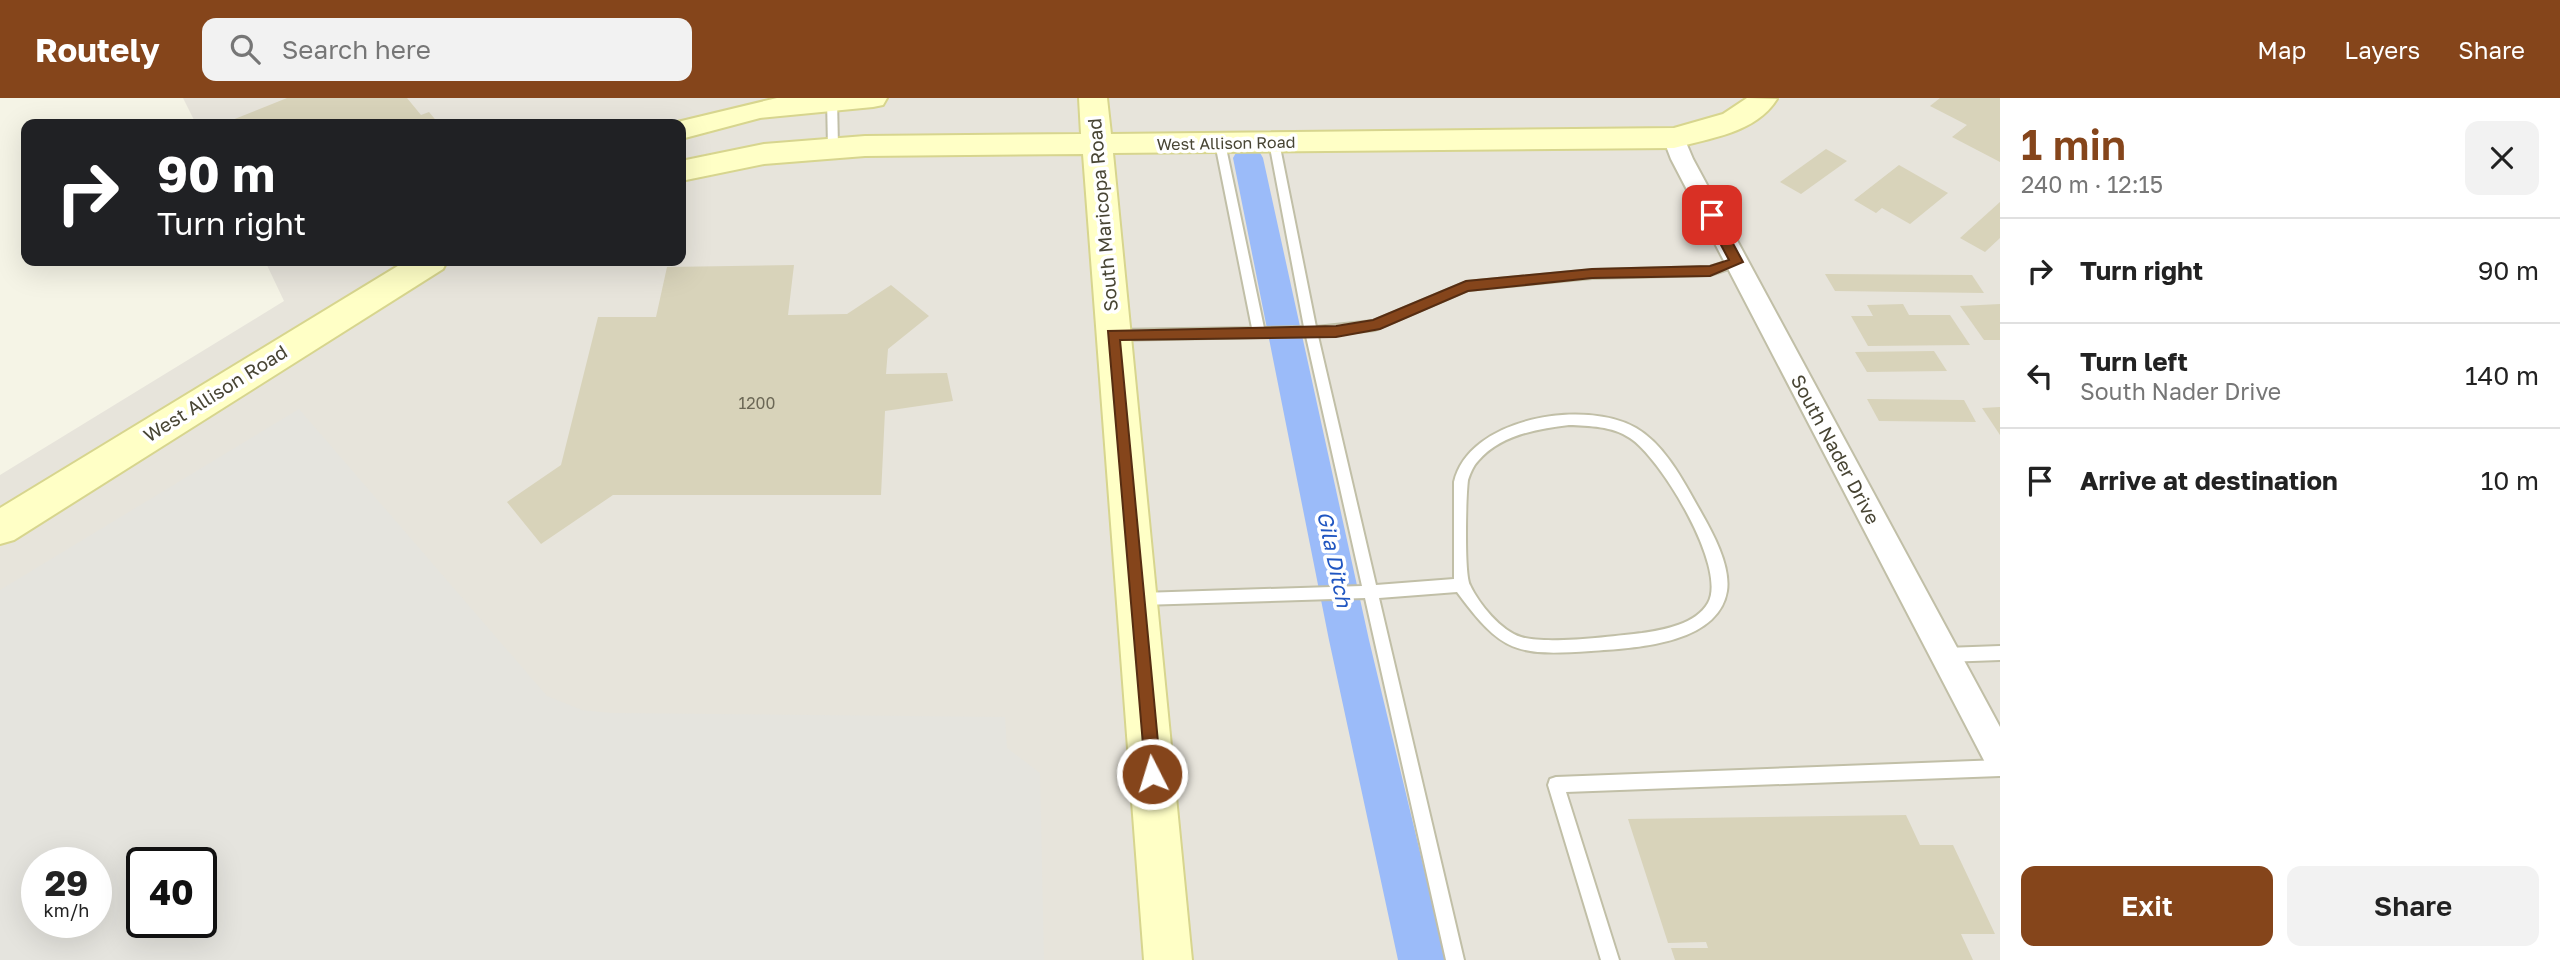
<!DOCTYPE html>
<html lang="en">
<head>
<meta charset="utf-8">
<style>
	:root { --surface:#fff; --page:#f2f2f2; --text:#222; --muted:#767676; --line:#e0e0e0; --accent:#85451b }
	body { margin:0; font-family:"Golos Text",sans-serif; background:var(--page); color:var(--text); height:100vh; display:flex; flex-direction:column; font-size:26px; white-space:nowrap }
	* { box-sizing:border-box; margin:0 }
	p { font-size:23px; color:var(--muted) }
	.icon { flex:none; width:38px; height:38px; fill:none; stroke:currentColor; stroke-width:2; stroke-linecap:round; stroke-linejoin:round }
	.map { position:relative; flex:1; overflow:hidden }
	.panel { display:flex; flex-direction:column; background:var(--surface); width:560px }
	.panel>* { flex:none }
	.hud { position:absolute; left:21px; top:21px; width:665px; height:147px; border-radius:14px; box-shadow:0 7px 28px #0002; background:#202124; color:#fff; overflow:hidden }
	.speed { position:absolute; left:21px; top:749px; display:flex; gap:14px; font-size:35px; font-weight:700; text-align:center }
	.speed>* { display:grid; place-content:center; width:91px; height:91px; border-radius:50%; background:var(--surface); box-shadow:0 7px 28px #0002; line-height:1 }
	.speed small { font-size:18px; font-weight:400 }
	.speed .limit { border:4px solid #111; border-radius:10px; background:#fff; color:#111 }
	.pin { position:absolute; display:grid; place-items:center; width:60px; height:60px; color:#fff; margin:-30px; border-radius:14px; box-shadow:0 4px 10px #0006 }
	.me { position:absolute; width:77px; margin:-38px; rotate:355deg; stroke-linejoin:round; filter:drop-shadow(0 0 5px #0008) }
	.turn { display:flex; align-items:center; gap:24px; height:147px; padding:0 21px; font-size:32px }
	.turn .icon { width:91px; height:91px; stroke-width:2.5 }
	.turn b { display:block; font-size:49px; line-height:60px }
	.round { display:grid; place-items:center; flex:none; width:74px; height:74px; border-radius:14px; background:var(--page) }
	.headline { display:flex; align-items:center; justify-content:space-between; height:119px; padding:0 21px }
	h1 { font-size:42px; font-weight:600; line-height:52px; color:var(--accent) }
	.button { display:flex; gap:14px; margin-top:auto; padding:14px 21px }
	.button a { flex:1; height:80px; border-radius:14px; background:var(--accent); color:#fff; font-size:28px; font-weight:600; line-height:80px; text-align:center }
	.button a+a { background:var(--page); color:var(--text) }
	ul { padding:0; list-style:none }
	li { display:flex; align-items:center; gap:21px; height:105px; padding:0 21px; border-top:2px solid var(--line) }
	li div { flex:1 }
	li b { display:block; font-size:26px }
	li em { font-style:normal }
	header { display:flex; align-items:center; gap:42px; box-sizing:border-box; height:98px; padding:0 35px; background:var(--accent); color:#fff }
	header strong { font-size:33px }
	nav { display:flex; gap:38px; margin-inline-start:auto; font-size:24px }
	.search { width:490px; height:63px; background:var(--page); display:flex; align-items:center; gap:18px; box-sizing:border-box; padding:0 24px; border-radius:14px; color:var(--muted); font-size:26px }
	main { display:flex; flex:1; min-height:0 }
	.map>svg:first-child { display:block }
	.industrial { fill:#e7e4db; fill-rule:evenodd }
	.parking { fill:#e5e4de; fill-rule:evenodd }
	.lines { fill:none; stroke-linecap:round; stroke-linejoin:round }
	.canal { fill:#9bbbf9; fill-rule:evenodd }
	.building { fill:#d8d3ba }
	.lane-casing { stroke:#c1bfa7; stroke-width:4 }
	.street-casing { stroke:#c1bfa7; stroke-width:4 }
	.secondary-casing { stroke:#d7d58e; stroke-width:4 }
	.lane { fill:#fff; fill-rule:evenodd }
	.street { fill:#fff; fill-rule:evenodd }
	.secondary { fill:#ffffc6; fill-rule:evenodd }
	.route { fill:#85451b; stroke:#562d12; stroke-width:2 }
	.labels { text-anchor:middle; dominant-baseline:central; stroke-width:7; stroke-linejoin:round; paint-order:stroke }
	.far-street-label { font-size:16px; fill:#484534; stroke:#fff }
	.number-label { font-size:16px; fill:#6c6856 }
	.street-label { font-size:19px; fill:#484534; stroke:#fff }
	.water-label { font-size:21px; font-style:italic; fill:#2056c1; stroke:#fff }
</style>
</head>
<body>
<header>
<strong>Routely</strong>
<div class="search"><svg class="icon" aria-label="search" viewBox="0 0 24 24"><circle cx="10" cy="10" r="6"/><path d="M15 15l6 6"/></svg>Search here</div>
<nav><a>Map</a><a>Layers</a><a>Share</a></nav>
</header>
<main>
<div class="map">
<svg width="2000" height="862" viewBox="0 0 2000 862">
	<rect width="100%" height="100%" fill="#f5f4e6"/>
	<path class="industrial" d="M 183,0 L 2000,0 L 2000,862 L 0,862 L 0,377 L 284,203 L 265,163 L 681,163 L 681,26 L 196,26 ZM 37,765 L 96,765 L 96,824 L 37,824 ZM 142,765 L 201,765 L 201,824 L 142,824 Z"/>
	<path class="parking" d="M 299,311 L 547,598 L 582,612 L 611,615 L 1005,619 L 1007,650 L 1040,675 L 1044,862 L 0,862 L 0,492 ZM 37,765 L 96,765 L 96,824 L 37,824 ZM 142,765 L 201,765 L 201,824 L 142,824 Z"/>
	<g class="lines">
		<polygon class="canal" points="1248,50 1259,53 1263,60 1369,542 1446,862 1398,862 1329,542 1233,60 1237,53"/>
	</g>
	<g class="building">
		<polygon points="287,0 407,0 421,17 429,14 439,26 222,26"/>
		<polygon points="1940,0 2000,0 2000,64 1952,39 1967,27 1930,8"/>
		<polygon points="1826,51 1847,63 1801,96 1780,84"/>
		<polygon points="1899,67 1948,95 1910,126 1882,110 1876,115 1854,102"/>
		<polygon points="2000,104 2000,140 1985,154 1960,140"/>
		<polygon points="794,167 788,217 847,216 891,187 929,218 888,251 886,276 947,275 953,303 885,313 881,397 613,397 541,446 507,404 561,367 598,219 656,219 667,169"/>
		<polygon points="1825,176 1972,177 1984,195 1835,193"/>
		<polygon points="1903,206 1909,217 1950,217 1970,247 1868,248 1851,218 1873,218 1867,207"/>
		<polygon points="2000,206 2000,242 1984,242 1960,208"/>
		<polygon points="1934,253 1947,273 1867,274 1855,254"/>
		<polygon points="1867,301 1964,302 1976,324 1879,323"/>
		<polygon points="2000,309 2000,337 1982,310"/>
		<polygon points="1906,717 1920,747 1953,747 1995,836 1961,836 1973,862 1675,862 1671,850 1708,850 1706,844 1668,845 1628,721"/>
	</g>
	<g class="lines">
		<defs>
			<g id="lane">
				<polygon points="827,0 837,0 838,50 833,54 828,50"/>
				<path d="M 1274,40 L 1279,44 L 1316,229 L 1373,223 L 1466,184 L 1592,172 L 1710,169 L 1737,160 L 1743,164 L 1741,167 L 1710,177 L 1592,180 L 1468,192 L 1375,232 L 1318,238 L 1376,487 L 1454,481 L 1454,384 C 1469,319 1586,301 1636,330 C 1664,346 1683,382 1698,409 C 1711,432 1731,466 1727,493 C 1718,547 1633,550 1591,553 C 1516,558 1502,555 1457,494 L 1379,500 L 1464,862 L 1446,862 L 1365,500 L 1141,507 L 1136,506 L 1134,501 L 1136,496 L 1141,495 L 1362,488 L 1306,238 L 1114,242 L 1108,237 L 1114,232 L 1252,230 L 1215,45 L 1220,41 L 1225,45 L 1264,230 L 1304,229 L 1269,44 ZM 1569,327 C 1590,328 1612,328 1630,340 C 1660,359 1728,470 1708,505 C 1696,526 1664,532 1642,535 C 1615,538 1546,547 1521,539 C 1501,533 1479,506 1470,487 C 1464,476 1466,398 1468,382 C 1470,376 1473,368 1478,363 C 1500,337 1537,331 1569,327 Z"/>
				<polygon points="2000,548 2000,562 1945,564 1940,562 1937,557 1940,552 1945,550"/>
				<polygon points="2000,662 2000,678 1566,694 1619,862 1601,862 1548,687 1550,681 1556,679"/>
			</g>
			<polygon id="street" points="1674,33 1682,35 1693,61 2000,629 2000,676 1989,672 1671,61 1663,40 1666,35"/>
			<g id="secondary">
				<polygon points="777,0 887,0 883,7 873,9 760,20 681,41 681,26 669,26"/>
				<path d="M 1079,0 L 1107,0 L 1111,36 L 1674,30 L 1723,16 L 1747,0 L 1777,1 C 1756,35 1710,40 1674,50 L 1113,55 L 1192,862 L 1144,862 L 1083,56 L 865,58 L 764,66 L 681,83 L 681,63 L 764,46 L 865,38 L 1081,36 Z"/>
				<polygon points="406,163 447,163 443,171 14,442 0,446 0,410"/>
			</g>
		</defs>
		<use href="#lane" class="lane-casing"/>
		<use href="#street" class="street-casing"/>
		<use href="#secondary" class="secondary-casing"/>
		<use href="#lane" class="lane"/>
		<use href="#street" class="street"/>
		<use href="#secondary" class="secondary"/>
	</g>
	<polygon class="route" points="1712,112 1716,114 1743,164 1710,178 1592,180 1468,193 1380,231 1336,239 1120,242 1161,676 1158,682 1152,684 1146,682 1108,233 1336,228 1373,222 1466,183 1592,171 1710,168 1729,162 1705,117"/>
	<g class="labels">
		<g class="far-street-label">
			<text transform="translate(1226 45) rotate(-1)">West Allison Road</text>
		</g>
		<g class="number-label">
			<text x="757" y="305">1200</text>
		</g>
		<g class="street-label">
			<text transform="translate(1102 117) rotate(-95)">South Maricopa Road</text>
			<text transform="translate(215 295) rotate(-32)">West Allison Road</text>
			<text transform="translate(1836 351) rotate(62)">South Nader Drive</text>
		</g>
		<g class="water-label">
			<text transform="translate(1335 461) rotate(78)">Gila Ditch</text>
		</g>
	</g>
</svg>
<div class="speed"><div>29<small>km/h</small></div><div class="limit">40</div></div>
<div class="pin" style="left:1712px;top:117px;background:#d93025"><svg class="icon" aria-label="arrive" viewBox="0 0 24 24"><path d="M6 21V4h12l-3 4 3 4H6"/></svg></div>
<svg class="me" style="left:1152px;top:676px" viewBox="-20 -20 40 40"><circle r="17" fill="#85451b" stroke="#fff" stroke-width="3"/><path d="M0-11L8 9 0 5-8 9z" fill="#fff"/></svg>
<div class="hud">
<div class="turn"><svg class="icon" aria-label="right" viewBox="0 0 24 24"><path d="M7 20v-9h11M14 6l5 5-5 5"/></svg><div><b>90 m</b>Turn right</div></div>
</div>
</div>
<section class="panel">
<div class="headline"><div><h1>1 min</h1><p>240 m · 12:15</p></div><a class="round"><svg class="icon" aria-label="close" viewBox="0 0 24 24"><path d="M6 6l12 12M18 6L6 18"/></svg></a></div>
<ul>
<li><svg class="icon" aria-label="right" viewBox="0 0 24 24"><path d="M7 20v-9h11M14 6l5 5-5 5"/></svg><div><b>Turn right</b></div><em>90 m</em></li>
<li><svg class="icon" aria-label="left" viewBox="0 0 24 24"><path d="M17 20v-9H6M10 6l-5 5 5 5"/></svg><div><b>Turn left</b><p>South Nader Drive</p></div><em>140 m</em></li>
<li><svg class="icon" aria-label="arrive" viewBox="0 0 24 24"><path d="M6 21V4h12l-3 4 3 4H6"/></svg><div><b>Arrive at destination</b></div><em>10 m</em></li>
</ul>
<div class="button"><a>Exit</a><a>Share</a></div>
</section>
</main>
</body>
</html>
